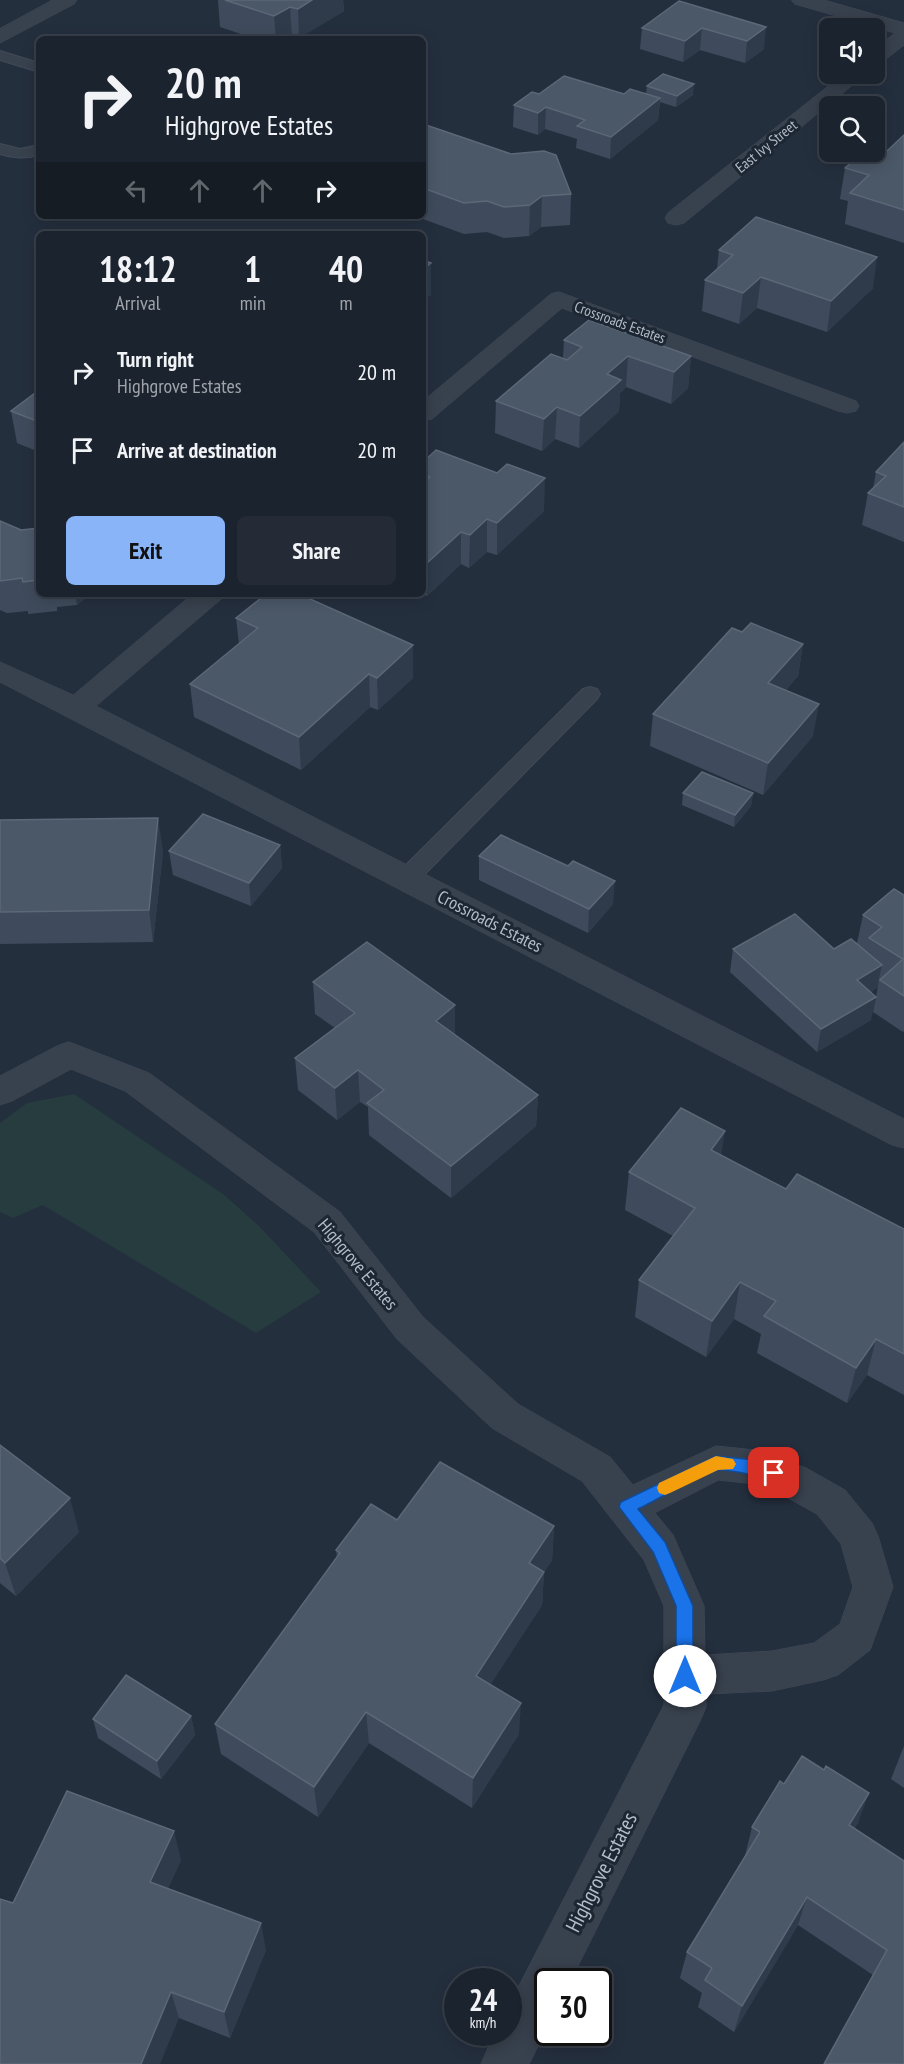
<!DOCTYPE html>
<html lang="en">
<head>
<meta charset="utf-8">
<style>
	:root { --surface:#1b232e; --page:#242b36; --text:#f1f3f6; --muted:#a0a4aa; --line:#39404a; --accent:#8ab4f8 }
	body { margin:0; font-family:"PT Sans Narrow",sans-serif; background:var(--page); color:var(--text); height:100vh; display:flex; flex-direction:column; font-size:22px; white-space:nowrap }
	* { box-sizing:border-box; margin:0 }
	p { font-size:20px; color:var(--muted) }
	.icon { flex:none; width:33px; height:33px; fill:none; stroke:currentColor; stroke-width:2; stroke-linecap:round; stroke-linejoin:round }
	.map { position:relative; flex:1; overflow:hidden }
	.sheet { position:absolute; left:36px; top:231px; width:390px; height:366px; display:flex; flex-direction:column; background:var(--surface); border-radius:9px; box-shadow:0 3px 15px #0003,0 0 0 2px var(--line) }
	.sheet>* { flex:none }
	.banner { position:absolute; left:36px; top:36px; width:390px; height:183px; border-radius:9px; box-shadow:0 3px 15px #0003,0 0 0 2px var(--line); background:#1b232e; color:var(--text); overflow:hidden }
	.controls { position:absolute; left:819px; top:18px; display:grid; gap:12px }
	.controls a { display:grid; place-items:center; width:66px; height:66px; border-radius:9px; background:var(--surface); box-shadow:0 3px 15px #0003,0 0 0 2px var(--line); font-size:30px }
	.speed { position:absolute; left:444px; top:1968px; display:flex; gap:12px; font-size:30px; font-weight:700; text-align:center }
	.speed>* { display:grid; place-content:center; width:78px; height:78px; border-radius:50%; background:var(--surface); box-shadow:0 3px 15px #0003,0 0 0 2px var(--line); line-height:1 }
	.speed small { font-size:15px; font-weight:400 }
	.speed .limit { border:3px solid #111; border-radius:9px; background:#fff; color:#111 }
	.pin { position:absolute; display:grid; place-items:center; width:51px; height:51px; color:#fff; margin:-26px; border-radius:12px; box-shadow:0 3px 9px #0006 }
	.me { position:absolute; width:66px; margin:-33px; rotate:0deg; stroke-linejoin:round; filter:drop-shadow(0 0 4px #0008) }
	.turn { display:flex; align-items:center; gap:21px; height:126px; padding:0 30px; font-size:27px }
	.turn .icon { width:78px; height:78px; stroke-width:2.5 }
	.turn b { display:block; font-size:42px; line-height:51px }
	.lanes { display:flex; align-items:center; height:57px; padding:0 30px; background:#0003; justify-content:center; gap:30px; direction:ltr }
	.lanes .off { opacity:.35 }
	.eta { display:flex; justify-content:space-evenly; align-items:center; height:102px; text-align:center }
	.eta b { font-size:36px; font-weight:700; line-height:42px }
	.primary-button { display:flex; gap:12px; margin-top:auto; padding:12px 30px }
	.primary-button a { flex:1; height:69px; border-radius:9px; background:var(--accent); color:#111; font-size:24px; font-weight:700; line-height:69px; text-align:center }
	.primary-button a+a { background:var(--page); color:var(--text) }
	ul { padding:0; list-style:none }
	li { display:flex; align-items:center; gap:18px; height:78px; padding:0 30px }
	li div { flex:1 }
	li b { display:block; font-size:22px }
	li em { font-style:normal }
	.map>svg:first-child { display:block }
	.green { fill:#263c3f }
	.lines { fill:none; stroke-linecap:round; stroke-linejoin:round }
	.service-casing { stroke:#414a57; stroke-width:2 }
	.minor-casing { stroke:#414a57; stroke-width:1 }
	.tertiary-casing { stroke:#414a57; stroke-width:1 }
	.service { fill:#38414e; fill-rule:evenodd }
	.minor { fill:#38414e; fill-rule:evenodd }
	.tertiary { fill:#38414e; fill-rule:evenodd }
	.wall { fill:#3f4b5c }
	.shaded-wall { fill:#2f3b4b }
	.building { fill:#4b5868; stroke:#5c6777; stroke-width:1.5 }
	.route { fill:#1a73e8; stroke:#114b97; stroke-width:1.5 }
	.slow { fill:#f59e0b }
	.labels { text-anchor:middle; dominant-baseline:central; stroke-width:6; stroke-linejoin:round; paint-order:stroke }
	.far-street-label { font-size:15px; fill:#b4bcc9; stroke:#1d2633 }
	.street-label { font-size:18px; fill:#b4bcc9; stroke:#1d2633 }
	.near-street-label { font-size:21px; fill:#b4bcc9; stroke:#1d2633 }
</style>
</head>
<body>
<div class="map">
<svg width="904" height="2064" viewBox="0 0 904 2064">
	<rect width="100%" height="100%" fill="#242f3e"/>
	<polygon class="green" points="74,1094 223,1194 259,1226 321,1292 256,1333 43,1205 13,1218 0,1212 0,1123 27,1103"/>
	<g class="lines">
		<defs>
			<g id="service">
				<polygon points="0,51 39,63 39,72 0,60"/>
				<path d="M 0,144 L 20,149 L 39,145 L 39,155 C 25,159 14,158 0,154 Z"/>
				<polygon points="590,687 597,689 600,694 597,699 415,884 407,886 399,884 396,878 399,872 583,689"/>
			</g>
			<g id="minor">
				<polygon points="792,0 824,0 904,23 904,45 881,63 874,65 874,49 895,33 795,4"/>
				<polygon points="844,74 866,74 684,223 676,225 668,223 665,218 668,213"/>
				<polygon points="559,292 856,401 859,406 856,411 847,413 838,411 562,308 432,419 423,421 423,401 551,294"/>
				<polygon points="193,594 224,594 220,600 96,706 904,1119 904,1148 892,1145 0,682 0,662 73,695"/>
				<path d="M 69,1042 L 149,1073 L 340,1212 L 423,1317 L 518,1404 L 610,1457 L 633,1485 L 716,1446 L 755,1450 L 806,1468 L 845,1490 L 872,1523 L 878,1536 L 893,1587 L 870,1650 L 838,1675 L 823,1680 L 772,1691 L 706,1694 L 706,1707 L 700,1721 L 570,1982 L 548,1982 L 548,2026 L 529,2064 L 481,2064 L 495,2032 L 508,2032 L 508,2007 L 664,1705 L 664,1606 L 644,1560 L 582,1481 L 492,1428 L 397,1339 L 314,1232 L 125,1091 L 71,1069 L 12,1101 L 0,1105 L 0,1076 L 57,1046 ZM 719,1480 L 755,1484 L 779,1493 L 817,1514 L 841,1544 L 853,1587 L 840,1624 L 814,1643 L 772,1651 L 705,1655 L 704,1606 L 673,1535 L 655,1513 Z"/>
			</g>
			<polygon id="tertiary" points="53,0 77,0 74,4 0,43 0,29"/>
		</defs>
		<use href="#service" class="service-casing"/>
		<use href="#minor" class="minor-casing"/>
		<use href="#tertiary" class="tertiary-casing"/>
		<use href="#service" class="service"/>
		<use href="#minor" class="minor"/>
		<use href="#tertiary" class="tertiary"/>
	</g>
	<g class="wall">
		<polygon points="218,0 343,0 344,11 299,38 292,36 287,39 256,39 220,27"/>
		<polygon points="679,1 764,49 745,63 700,50 683,62 640,49 642,28"/>
		<polygon points="647,86 693,95 676,107 660,102 658,120 610,159 576,148 577,139 545,129 538,135 513,127 514,105 539,94 646,94"/>
		<polygon points="423,126 571,194 570,225 541,227 529,236 504,238 487,232 464,234 415,216 423,216"/>
		<polygon points="904,135 904,243 845,224 848,201 840,199 845,168 887,151"/>
		<polygon points="719,250 873,288 827,332 757,308 739,324 702,311 705,280 717,269"/>
		<polygon points="564,340 691,356 688,388 671,404 626,387 620,393 619,411 579,448 555,439 542,451 495,433 496,401 563,358"/>
		<polygon points="39,390 39,452 17,443 11,411"/>
		<polygon points="904,442 904,542 862,525 868,493 873,489 876,472"/>
		<polygon points="423,462 544,511 497,555 487,552 469,568 461,564 427,596 423,594"/>
		<polygon points="0,521 21,530 39,528 39,594 91,594 77,605 57,607 57,611 28,614 28,611 7,613 0,610"/>
		<polygon points="236,618 413,645 413,678 378,710 370,707 301,770 194,717 190,684 239,644"/>
		<polygon points="742,632 803,644 798,676 786,690 813,736 763,795 650,746 653,714"/>
		<polygon points="683,793 753,793 751,806 734,827 682,805"/>
		<polygon points="0,820 163,851 153,942 0,944"/>
		<polygon points="280,845 282,868 251,906 173,875 169,851"/>
		<polygon points="479,856 568,866 613,904 588,933 479,880"/>
		<polygon points="904,895 904,1031 903,1032 873,1012 879,981 877,988 871,992 871,1020 817,1052 730,972 733,949 834,949 857,943 863,915"/>
		<polygon points="313,982 455,1035 538,1095 536,1126 451,1198 369,1135 368,1107 360,1102 337,1120 298,1090 295,1058 335,1028 315,1014"/>
		<polygon points="721,1155 786,1189 904,1229 904,1395 867,1375 847,1403 757,1353 761,1334 734,1319 706,1357 635,1317 639,1280 673,1236 625,1210 629,1172"/>
		<polygon points="0,1445 79,1532 16,1596 0,1583"/>
		<polygon points="397,1520 554,1526 552,1560 544,1572 542,1605 490,1685 519,1734 472,1808 369,1743 318,1817 221,1754 215,1724 337,1558 336,1550"/>
		<polygon points="191,1716 195,1735 161,1779 98,1738 93,1719"/>
		<polygon points="904,1746 904,1788 891,1779"/>
		<polygon points="858,1823 854,1829 904,1861 904,2064 873,1975 798,1925 734,2032 698,2007 702,1993 680,1978 687,1952 745,1856 752,1827"/>
		<polygon points="181,1860 168,1888 266,1950 230,2038 179,2018 13,1903"/>
	</g>
	<g class="shaded-wall">
		<polygon points="312,0 343,0 344,11 299,38 298,9"/>
		<polygon points="290,7 292,36 287,39 276,39 274,16"/>
		<polygon points="766,27 764,49 745,63 747,41"/>
		<polygon points="702,28 700,50 683,62 685,41"/>
		<polygon points="694,84 693,95 676,107 677,96"/>
		<polygon points="660,98 658,120 610,159 611,137"/>
		<polygon points="546,107 545,129 538,135 538,113"/>
		<polygon points="542,196 541,227 529,236 530,205"/>
		<polygon points="877,257 873,288 827,332 831,301"/>
		<polygon points="431,263 431,295 423,301 423,269"/>
		<polygon points="761,277 757,308 739,324 743,293"/>
		<polygon points="628,356 626,387 620,393 619,411 579,448 580,416 607,374"/>
		<polygon points="691,356 688,388 671,404 674,372"/>
		<polygon points="557,407 555,439 542,451 544,419"/>
		<polygon points="545,478 544,511 497,555 497,523"/>
		<polygon points="487,519 487,552 469,568 470,535"/>
		<polygon points="461,532 461,564 427,596 427,563"/>
		<polygon points="75,594 91,594 77,605"/>
		<polygon points="803,644 798,676 764,716 768,683"/>
		<polygon points="413,645 413,678 378,710 377,678"/>
		<polygon points="369,674 370,707 301,770 299,737"/>
		<polygon points="819,704 813,736 763,795 768,763"/>
		<polygon points="753,793 751,806 734,827 735,815"/>
		<polygon points="158,818 163,851 153,942 149,910"/>
		<polygon points="280,845 282,868 251,906 249,883"/>
		<polygon points="615,881 613,904 588,933 589,909"/>
		<polygon points="882,965 877,988 852,1003 857,980"/>
		<polygon points="876,997 871,1020 817,1052 821,1029"/>
		<polygon points="455,1005 455,1037 436,1021"/>
		<polygon points="358,1070 360,1102 337,1120 335,1088"/>
		<polygon points="538,1095 536,1126 451,1198 451,1166"/>
		<polygon points="725,1131 719,1169 711,1150"/>
		<polygon points="740,1282 734,1319 706,1357 712,1321"/>
		<polygon points="876,1339 867,1375 847,1403 856,1368"/>
		<polygon points="70,1498 79,1532 16,1596 5,1563"/>
		<polygon points="554,1526 552,1560 527,1597 529,1563"/>
		<polygon points="544,1572 542,1605 475,1708 476,1676"/>
		<polygon points="521,1703 519,1734 472,1808 473,1778"/>
		<polygon points="366,1712 369,1743 318,1817 314,1787"/>
		<polygon points="191,1716 195,1735 161,1779 157,1761"/>
		<polygon points="869,1793 858,1823 839,1854 849,1825"/>
		<polygon points="174,1831 181,1860 158,1910 150,1882"/>
		<polygon points="807,1897 798,1925 734,2032 742,2006"/>
		<polygon points="261,1923 266,1950 230,2038 224,2012"/>
		<polygon points="171,1992 179,2018 160,2064 141,2064"/>
	</g>
	<g class="building">
		<polygon points="225,0 312,0 298,9 290,7 274,16"/>
		<polygon points="679,1 766,27 747,41 702,28 685,41 642,28"/>
		<polygon points="663,74 694,84 677,96 647,86"/>
		<polygon points="564,76 624,94 630,89 660,98 611,137 577,126 585,120 546,107 538,113 514,105 532,92 539,94"/>
		<polygon points="426,125 511,154 544,151 556,155 571,194 542,196 530,205 504,207 487,201 464,203 423,188 423,126"/>
		<polygon points="904,135 904,210 850,193 869,175 845,168 863,152 874,152 874,147 887,151"/>
		<polygon points="756,217 877,257 831,301 761,277 743,293 705,280 733,255 719,250"/>
		<polygon points="423,260 431,263 423,269"/>
		<polygon points="589,320 691,356 674,372 628,356 607,374 621,380 580,416 557,407 544,419 496,401 551,354 567,360 582,347 564,340"/>
		<polygon points="39,390 39,422 11,411"/>
		<polygon points="904,442 904,507 868,493 886,476 876,472"/>
		<polygon points="436,450 497,473 507,464 545,478 497,523 487,519 470,535 461,532 427,563 423,562 423,484 430,477 423,474 423,462"/>
		<polygon points="0,521 21,530 39,528 39,580 23,582 22,578 0,581"/>
		<polygon points="266,594 299,594 413,645 377,678 369,674 299,737 190,684 258,628 236,618"/>
		<polygon points="751,623 803,644 768,683 819,704 768,763 653,714 732,628 742,632"/>
		<polygon points="702,772 753,793 735,815 683,793"/>
		<polygon points="203,814 280,845 249,883 169,851"/>
		<polygon points="158,818 149,910 0,912 0,820"/>
		<polygon points="501,835 568,866 573,861 615,881 589,909 479,856"/>
		<polygon points="894,889 904,895 904,996 880,980 903,959 869,938 882,927 863,915"/>
		<polygon points="795,914 834,949 851,939 882,965 857,980 876,997 821,1029 733,949"/>
		<polygon points="367,942 455,1005 436,1021 538,1095 451,1166 367,1103 384,1090 358,1070 335,1088 295,1058 355,1013 313,982"/>
		<polygon points="681,1108 725,1131 711,1150 786,1189 797,1174 904,1229 904,1354 876,1339 856,1368 764,1316 776,1301 740,1282 712,1321 639,1280 695,1208 629,1172"/>
		<polygon points="0,1445 70,1498 5,1563 0,1558"/>
		<polygon points="440,1462 554,1526 529,1563 544,1572 476,1676 521,1703 473,1778 366,1712 314,1787 215,1724 340,1553 336,1550 371,1504 397,1520"/>
		<polygon points="126,1675 191,1716 157,1761 93,1719"/>
		<polygon points="802,1756 824,1770 826,1766 869,1793 849,1825 904,1861 904,2064 824,2064 887,1950 807,1897 742,2006 705,1980 712,1968 687,1952 760,1832 752,1827 780,1781 784,1784"/>
		<polygon points="67,1791 174,1831 150,1882 261,1923 224,2012 171,1992 141,2064 0,2064 0,1899 13,1903"/>
	</g>
	<path class="route" d="M 716,1456 L 755,1460 L 779,1468 L 782,1473 L 779,1478 C 771,1481 734,1469 719,1470 C 707,1471 653,1502 638,1509 L 665,1542 L 693,1606 L 693,1676 L 691,1682 L 685,1684 L 679,1682 L 676,1676 L 676,1606 L 653,1552 L 619,1507 L 621,1502 Z"/>
	<polygon class="slow" points="716,1456 733,1459 736,1464 733,1469 718,1470 670,1493 665,1495 659,1493 657,1488 659,1483"/>
	<g class="labels">
		<g class="far-street-label">
			<text transform="translate(766 146) rotate(-39)">East Ivy Street</text>
			<text transform="translate(620 322) rotate(20)">Crossroads Estates</text>
		</g>
		<g class="street-label">
			<text transform="translate(490 921) rotate(27)">Crossroads Estates</text>
			<text transform="translate(358 1264) rotate(50)">Highgrove Estates</text>
		</g>
		<g class="near-street-label">
			<text transform="translate(601 1872) rotate(-63)">Highgrove Estates</text>
		</g>
	</g>
</svg>
<div class="controls">
<a><svg class="icon" aria-label="sound" viewBox="0 0 24 24"><path d="M4 9h4l5-4v14l-5-4H4zM17 9q2 3 0 6"/></svg></a>
<a><svg class="icon" aria-label="search" viewBox="0 0 24 24"><circle cx="10" cy="10" r="6"/><path d="M15 15l6 6"/></svg></a>
</div>
<div class="speed"><div>24<small>km/h</small></div><div class="limit">30</div></div>
<div class="pin" style="left:774px;top:1473px;background:#d93025"><svg class="icon" aria-label="arrive" viewBox="0 0 24 24"><path d="M6 21V4h12l-3 4 3 4H6"/></svg></div>
<svg class="me" style="left:685px;top:1676px" viewBox="-20 -20 40 40"><circle r="19" fill="#fff"/><path d="M0-13L10 11 0 6-10 11z" fill="#1a73e8"/></svg>
<div class="banner">
<div class="turn"><svg class="icon" aria-label="right" viewBox="0 0 24 24"><path d="M7 20v-9h11M14 6l5 5-5 5"/></svg><div><b>20 m</b>Highgrove Estates</div></div>
<div class="lanes"><svg class="icon off" aria-label="left" viewBox="0 0 24 24"><path d="M17 20v-9H6M10 6l-5 5 5 5"/></svg><svg class="icon off" aria-label="ahead" viewBox="0 0 24 24"><path d="M12 20V5M6 11l6-6 6 6"/></svg><svg class="icon off" aria-label="ahead" viewBox="0 0 24 24"><path d="M12 20V5M6 11l6-6 6 6"/></svg><svg class="icon" aria-label="right" viewBox="0 0 24 24"><path d="M7 20v-9h11M14 6l5 5-5 5"/></svg></div>
</div>
<section class="sheet">
<div class="eta">
<div><b>18:12</b><p>Arrival</p></div>
<div><b>1</b><p>min</p></div>
<div><b>40</b><p>m</p></div>
</div>
<ul>
<li><svg class="icon" aria-label="right" viewBox="0 0 24 24"><path d="M7 20v-9h11M14 6l5 5-5 5"/></svg><div><b>Turn right</b><p>Highgrove Estates</p></div><em>20 m</em></li>
<li><svg class="icon" aria-label="arrive" viewBox="0 0 24 24"><path d="M6 21V4h12l-3 4 3 4H6"/></svg><div><b>Arrive at destination</b></div><em>20 m</em></li>
</ul>
<div class="primary-button"><a>Exit</a><a>Share</a></div>
</section>
</div>
</body>
</html>
